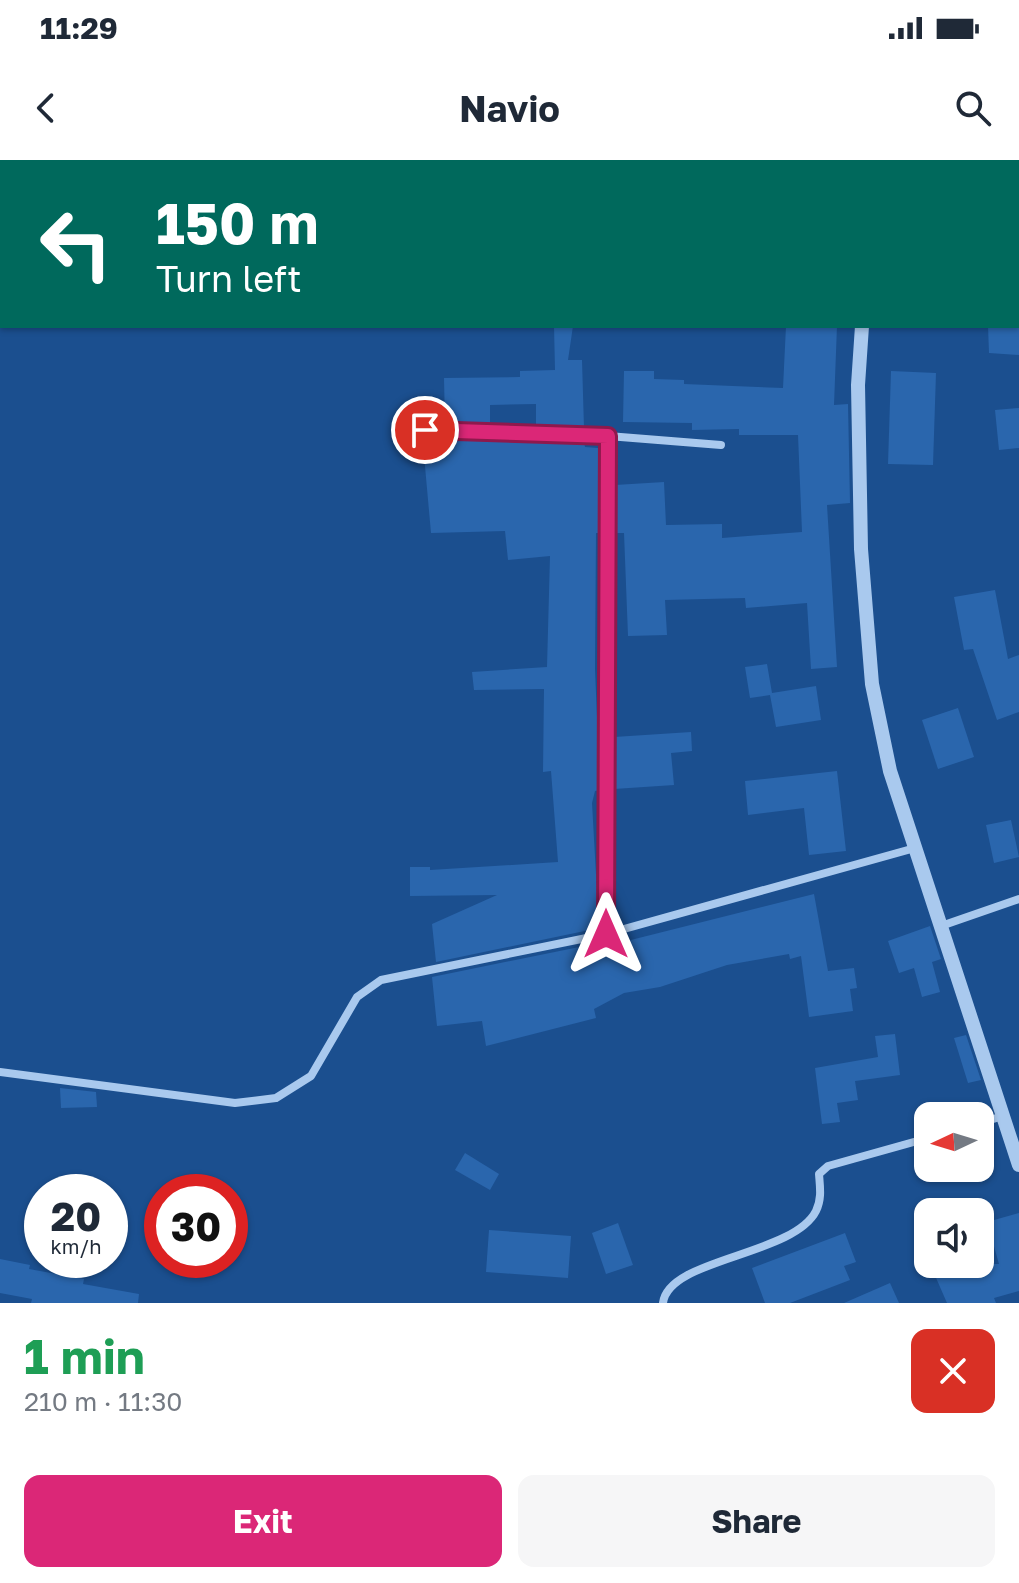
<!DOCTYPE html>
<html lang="en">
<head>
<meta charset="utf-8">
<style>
	:root { --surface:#fff; --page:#f6f6f7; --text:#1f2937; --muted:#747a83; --accent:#db2777 }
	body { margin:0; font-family:"Golos Text",sans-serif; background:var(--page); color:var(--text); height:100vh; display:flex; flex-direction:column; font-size:30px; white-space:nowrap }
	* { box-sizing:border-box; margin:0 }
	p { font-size:26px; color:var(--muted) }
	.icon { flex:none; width:44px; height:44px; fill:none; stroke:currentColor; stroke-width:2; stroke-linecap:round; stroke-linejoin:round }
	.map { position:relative; height:1143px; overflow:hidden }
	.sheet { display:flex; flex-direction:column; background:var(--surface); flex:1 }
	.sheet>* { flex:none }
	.guide { position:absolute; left:0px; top:0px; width:1020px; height:168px; box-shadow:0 2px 6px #0004; background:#00695c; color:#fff; overflow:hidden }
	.needle { width:52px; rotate:266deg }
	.fabs { position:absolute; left:914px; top:942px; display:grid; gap:16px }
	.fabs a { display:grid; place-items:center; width:80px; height:80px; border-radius:16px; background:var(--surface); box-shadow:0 2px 6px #0004; font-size:40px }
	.speed { position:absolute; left:24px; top:1014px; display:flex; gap:16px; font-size:40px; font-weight:700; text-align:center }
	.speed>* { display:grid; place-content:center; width:104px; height:104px; border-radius:50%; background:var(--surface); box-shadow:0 2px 6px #0004; line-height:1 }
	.speed small { font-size:20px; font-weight:400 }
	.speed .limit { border:12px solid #d22; background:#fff; color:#111 }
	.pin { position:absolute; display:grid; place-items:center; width:68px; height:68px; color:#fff; margin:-34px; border:4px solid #fff; border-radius:50%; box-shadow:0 2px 8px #0007 }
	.me { position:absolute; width:88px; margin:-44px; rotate:0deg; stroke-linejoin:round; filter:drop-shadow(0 0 6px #0008) }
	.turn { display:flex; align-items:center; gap:28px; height:168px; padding:0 24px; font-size:36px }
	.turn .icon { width:104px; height:104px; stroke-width:2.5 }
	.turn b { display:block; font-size:56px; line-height:68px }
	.round { display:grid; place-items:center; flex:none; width:84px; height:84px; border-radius:16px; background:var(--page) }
	.overview { display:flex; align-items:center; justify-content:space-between; height:136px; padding:0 24px }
	h1 { font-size:48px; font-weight:700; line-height:60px; color:#1e9e55 }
	.action { display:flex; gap:16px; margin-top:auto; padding:16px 24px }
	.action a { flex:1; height:92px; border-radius:16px; background:var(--accent); color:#fff; font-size:32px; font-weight:700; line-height:92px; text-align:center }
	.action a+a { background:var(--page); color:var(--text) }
	.status { display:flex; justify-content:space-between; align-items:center; height:56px; padding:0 40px; background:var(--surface); direction:ltr }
	.status svg { height:22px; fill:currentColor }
	header { display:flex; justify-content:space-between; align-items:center; height:104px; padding:0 24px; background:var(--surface); font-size:36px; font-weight:700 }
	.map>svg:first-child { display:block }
	.building { fill:#2a66ad }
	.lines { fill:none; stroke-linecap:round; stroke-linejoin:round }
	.minor { stroke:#a9c9ee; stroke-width:8 }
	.tertiary { stroke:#a9c9ee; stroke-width:14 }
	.route-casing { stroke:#8e194d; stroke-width:20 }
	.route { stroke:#db2777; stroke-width:14 }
</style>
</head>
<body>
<div class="status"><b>11:29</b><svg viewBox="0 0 49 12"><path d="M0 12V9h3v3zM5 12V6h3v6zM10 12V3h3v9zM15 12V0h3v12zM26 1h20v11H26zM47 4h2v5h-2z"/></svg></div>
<header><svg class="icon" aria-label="back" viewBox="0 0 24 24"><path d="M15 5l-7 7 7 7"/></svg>Navio<svg class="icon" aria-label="search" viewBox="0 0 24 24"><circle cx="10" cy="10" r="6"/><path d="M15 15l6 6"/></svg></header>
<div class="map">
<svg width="1019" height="1143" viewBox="0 0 1019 1143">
	<rect width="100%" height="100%" fill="#1b4f8f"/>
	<g class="building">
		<polygon points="554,166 573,166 568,200 582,200 584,268 536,267 536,244 490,245 490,265 445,264 444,218 520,217 520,211 555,210"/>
		<polygon points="786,166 837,166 834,245 848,244 850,343 827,345 837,507 811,509 807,443 746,448 745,438 665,440 667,475 628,476 624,373 615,373 615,325 664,322 666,365 722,364 722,378 802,372 798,275 739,275 739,269 692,270 692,263 623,262 624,211 654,211 654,219 684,220 684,224 783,228"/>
		<polygon points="988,166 1019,166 1019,195 989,193"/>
		<polygon points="891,211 936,213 933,305 888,304"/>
		<polygon points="1019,248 1019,288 999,290 995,250"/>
		<polygon points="446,278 584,282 585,287 598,288 601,373 596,373 595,509 600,630 595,631 592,643 599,768 436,802 432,764 497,735 410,736 410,707 430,707 430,710 558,702 551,611 543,612 544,529 474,530 472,512 547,507 550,396 508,400 505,371 431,373 423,284 446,282"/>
		<polygon points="995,430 1008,499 1019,495 1019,552 997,560 973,489 964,490 954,437"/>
		<polygon points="767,504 772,533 816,526 821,560 776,567 770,535 750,538 745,507"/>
		<polygon points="958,548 974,597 938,609 922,560"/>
		<polygon points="691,572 692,591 671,593 674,625 614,629 614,577"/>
		<polygon points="837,611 846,691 809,695 804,648 748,655 745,621"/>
		<polygon points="1011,660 1019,697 994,703 986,665"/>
		<polygon points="814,734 828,811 854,808 857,828 850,829 853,851 809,857 801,796 790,799 789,794 727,805 660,827 624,833 594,849 596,858 486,886 482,861 437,866 432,817 599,783 599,788"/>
		<polygon points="930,766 941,799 932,802 940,832 922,837 914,808 899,813 888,781"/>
		<polygon points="895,874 900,915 855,921 858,940 837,943 840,962 822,964 815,908 878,897 875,876"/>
		<polygon points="966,875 981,920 968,923 954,878"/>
		<polygon points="60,928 96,932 97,947 61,948"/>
		<polygon points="465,993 499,1014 490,1030 455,1010"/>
		<polygon points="1019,1053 1019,1131 994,1138 996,1143 947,1143 930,1104 999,1104 987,1062"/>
		<polygon points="618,1063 633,1105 606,1114 592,1073"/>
		<polygon points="489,1070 571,1076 568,1118 486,1112"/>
		<polygon points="845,1073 856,1102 844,1106 850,1120 790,1143 765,1143 752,1108"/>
		<polygon points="0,1099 30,1105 29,1109 84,1119 83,1124 139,1134 138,1143 31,1143 32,1139 0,1133"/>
		<polygon points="890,1123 899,1143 844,1143"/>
	</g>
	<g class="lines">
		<g class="minor">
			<polyline points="384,2 387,0"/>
			<polyline points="0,86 2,86"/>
			<polyline points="425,270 608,276 606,774"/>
			<polyline points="608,276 721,285"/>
			<polyline points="941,766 1019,739"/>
			<polyline points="0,912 235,943 276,938 311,916 357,837 381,820 606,774 915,688"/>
			<polyline points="980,963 1003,956"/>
			<path d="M 663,1143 C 668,1098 793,1096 816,1051 C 822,1039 820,1027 819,1014 L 828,1006 L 928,978"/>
		</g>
		<g class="tertiary">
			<polyline points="873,2 873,0"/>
			<polyline points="862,166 858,225 861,389 872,524 890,611 1019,1005"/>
		</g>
	</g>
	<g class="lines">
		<defs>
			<polyline id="route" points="425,270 608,276 606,774"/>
		</defs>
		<use href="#route" class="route-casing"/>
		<use href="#route" class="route"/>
	</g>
</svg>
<div class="fabs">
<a><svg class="needle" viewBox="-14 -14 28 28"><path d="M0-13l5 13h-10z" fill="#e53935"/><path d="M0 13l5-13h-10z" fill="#747a83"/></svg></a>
<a><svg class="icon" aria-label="sound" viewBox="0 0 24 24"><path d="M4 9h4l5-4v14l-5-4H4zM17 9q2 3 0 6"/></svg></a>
</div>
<div class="speed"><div>20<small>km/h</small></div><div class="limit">30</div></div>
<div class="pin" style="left:425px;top:270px;background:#d93025"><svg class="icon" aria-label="arrive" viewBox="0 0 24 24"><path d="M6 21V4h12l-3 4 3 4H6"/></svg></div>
<svg class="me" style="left:606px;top:774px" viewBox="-20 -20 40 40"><path d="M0-17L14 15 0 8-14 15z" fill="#db2777" stroke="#fff" stroke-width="4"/></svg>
<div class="guide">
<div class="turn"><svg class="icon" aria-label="left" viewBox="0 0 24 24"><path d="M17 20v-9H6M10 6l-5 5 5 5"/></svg><div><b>150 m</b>Turn left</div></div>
</div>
</div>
<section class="sheet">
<div class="overview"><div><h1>1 min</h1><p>210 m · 11:30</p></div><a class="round" style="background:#d93025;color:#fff"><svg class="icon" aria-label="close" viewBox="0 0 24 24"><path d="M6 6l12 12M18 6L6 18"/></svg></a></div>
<div class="action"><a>Exit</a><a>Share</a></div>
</section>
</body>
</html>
